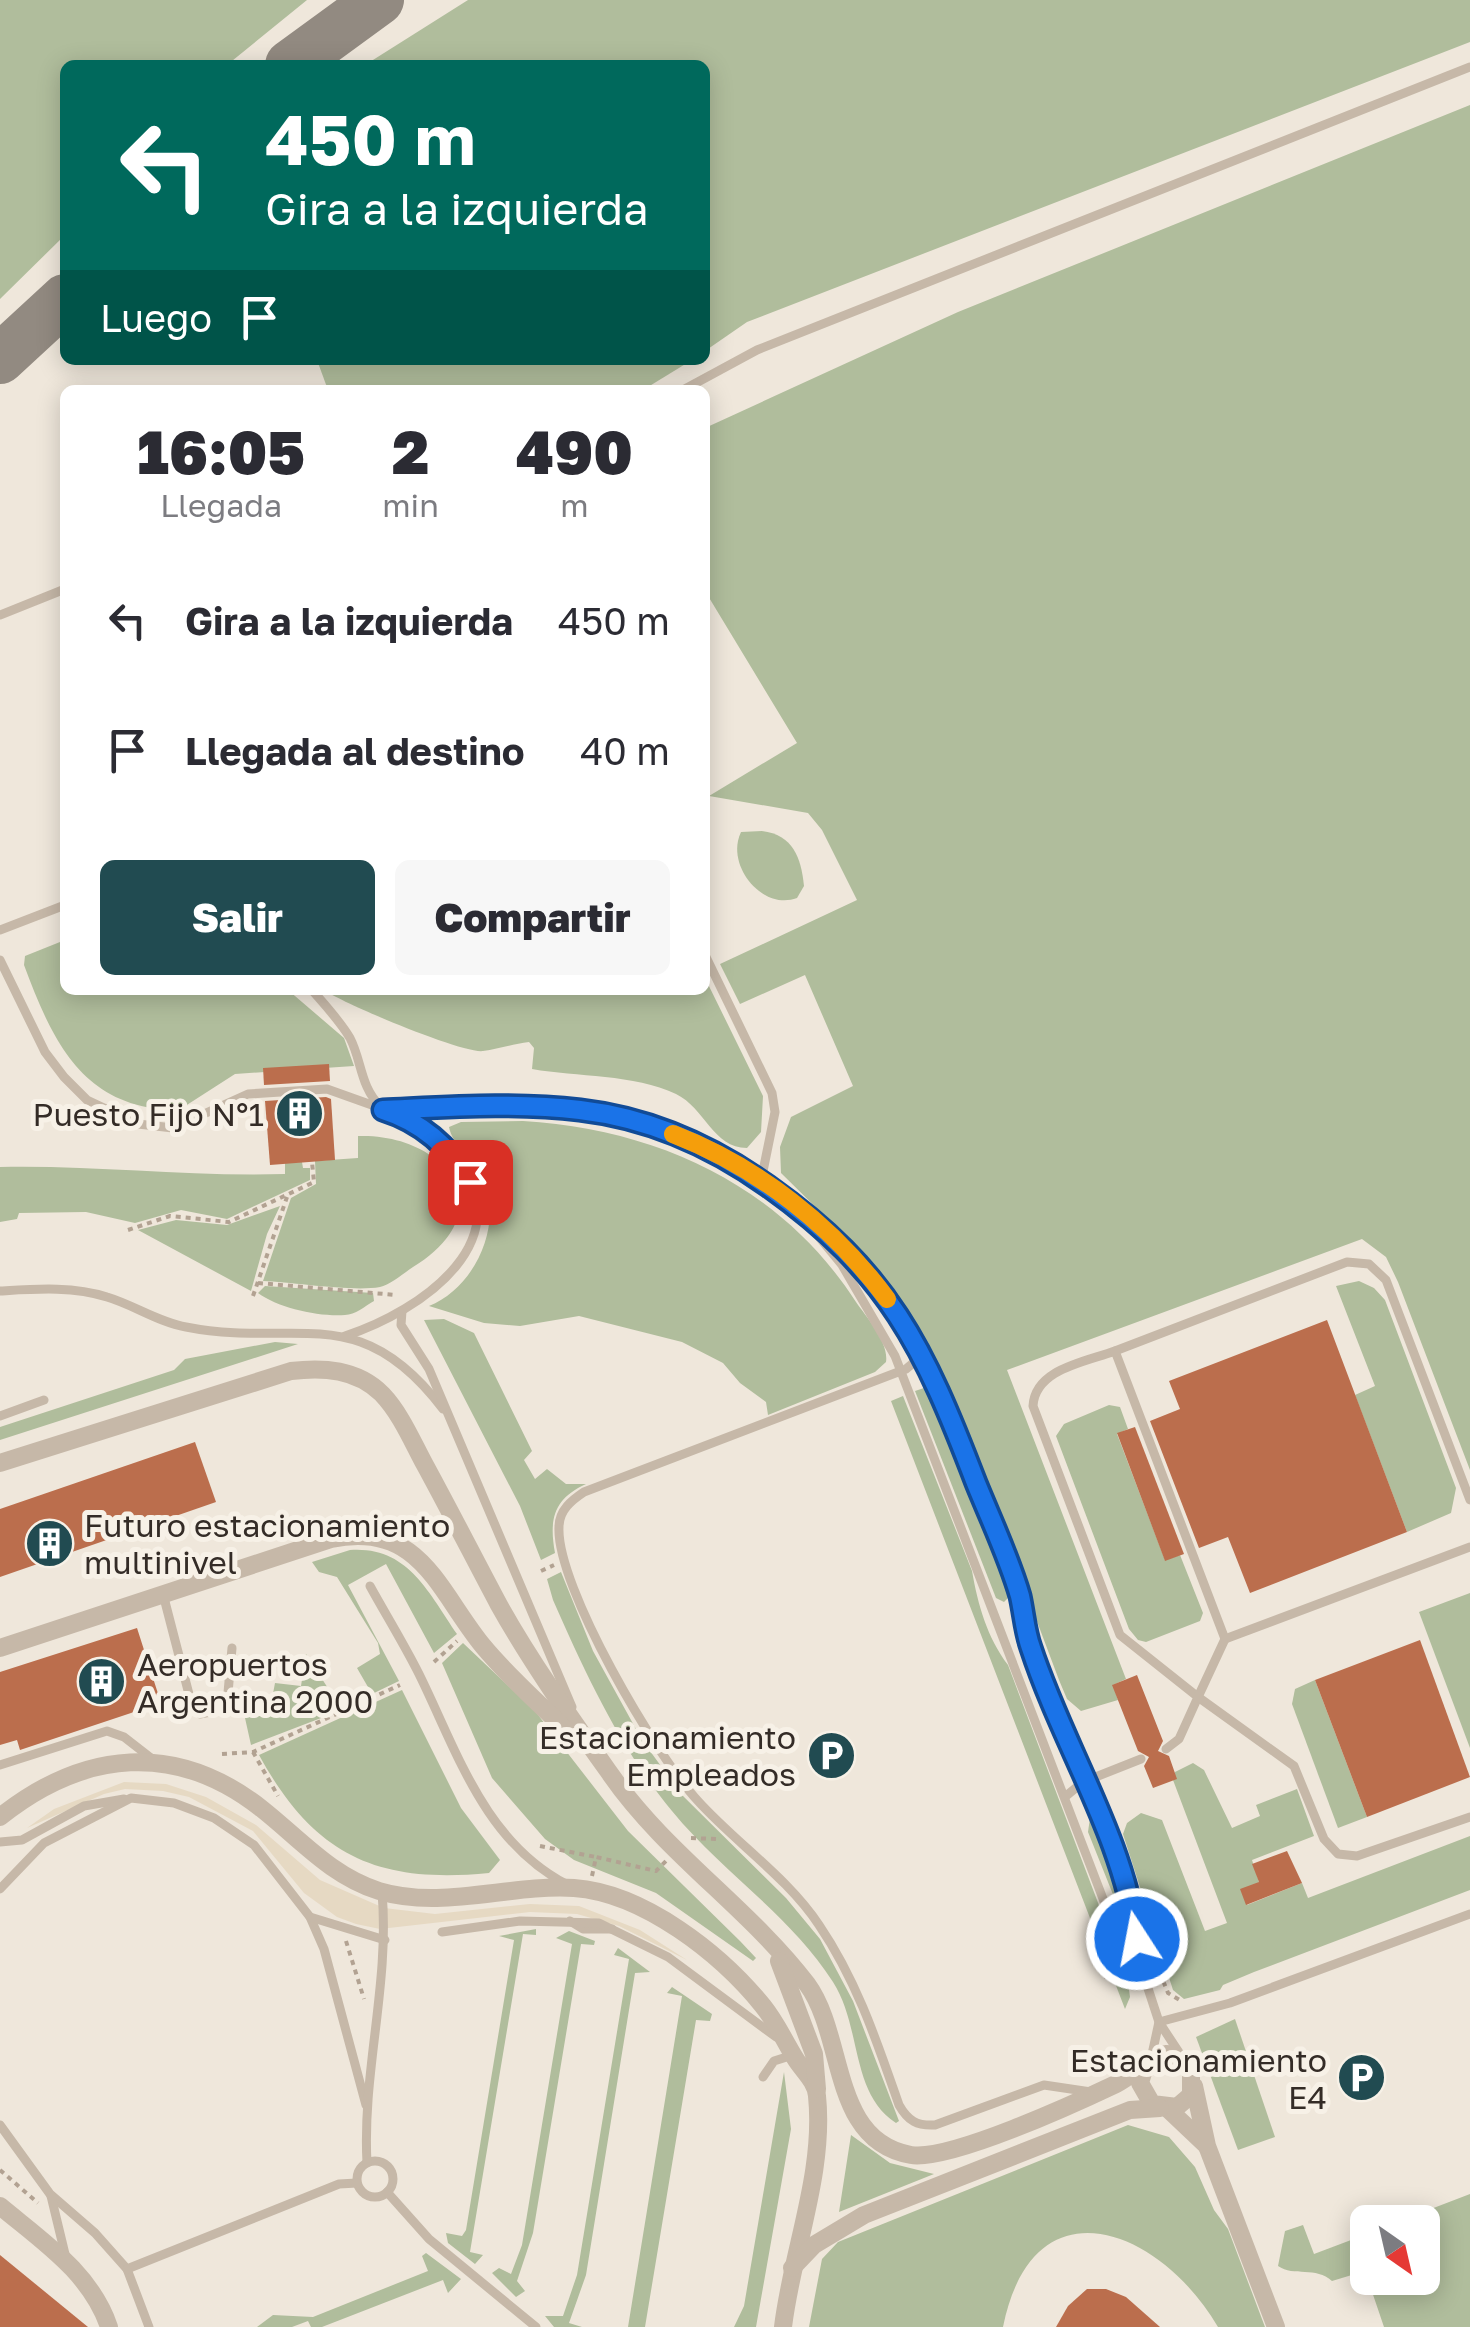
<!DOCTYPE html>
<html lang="es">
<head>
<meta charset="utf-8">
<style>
	:root { --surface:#fff; --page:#f7f7f7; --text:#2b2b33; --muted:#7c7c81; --accent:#214b51 }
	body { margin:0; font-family:"Golos Text",sans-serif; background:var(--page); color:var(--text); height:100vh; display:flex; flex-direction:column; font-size:38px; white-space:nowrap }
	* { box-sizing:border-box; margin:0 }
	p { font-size:32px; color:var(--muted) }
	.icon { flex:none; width:55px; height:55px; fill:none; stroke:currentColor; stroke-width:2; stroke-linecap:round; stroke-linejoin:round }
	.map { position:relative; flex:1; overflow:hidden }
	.details { position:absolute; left:60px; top:385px; width:650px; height:610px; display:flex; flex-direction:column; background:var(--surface); border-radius:15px; box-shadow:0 5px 25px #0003 }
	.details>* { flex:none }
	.banner { position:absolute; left:60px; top:60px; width:650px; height:305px; border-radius:15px; box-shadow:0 5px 25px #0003; background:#00695c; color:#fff; overflow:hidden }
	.needle { width:65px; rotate:146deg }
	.buttons { position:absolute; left:1350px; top:2205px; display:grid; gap:20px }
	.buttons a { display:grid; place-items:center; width:90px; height:90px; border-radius:15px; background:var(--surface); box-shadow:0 5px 25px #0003; font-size:50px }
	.pin { position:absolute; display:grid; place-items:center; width:85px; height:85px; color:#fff; margin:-42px; border-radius:20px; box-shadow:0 5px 15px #0006 }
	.me { position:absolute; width:110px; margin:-55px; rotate:349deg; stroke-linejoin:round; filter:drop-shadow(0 0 8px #0008) }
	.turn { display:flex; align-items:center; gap:35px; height:210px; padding:0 40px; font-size:45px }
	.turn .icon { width:130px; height:130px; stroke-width:2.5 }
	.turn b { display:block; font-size:70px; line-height:85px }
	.then { display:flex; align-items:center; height:95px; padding:0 40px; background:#0003; gap:20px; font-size:38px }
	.eta { display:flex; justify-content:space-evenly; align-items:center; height:170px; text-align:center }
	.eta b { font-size:60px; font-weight:800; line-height:70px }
	.action { display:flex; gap:20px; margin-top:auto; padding:20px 40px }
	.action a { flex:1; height:115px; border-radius:15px; background:var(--accent); color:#fff; font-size:40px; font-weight:800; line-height:115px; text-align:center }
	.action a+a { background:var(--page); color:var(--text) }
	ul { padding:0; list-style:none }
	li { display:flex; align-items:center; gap:30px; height:130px; padding:0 40px }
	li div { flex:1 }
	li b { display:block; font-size:38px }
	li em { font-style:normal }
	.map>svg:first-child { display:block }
	.green { fill:#b0bd9c }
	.plaza { fill:#e6d9c3 }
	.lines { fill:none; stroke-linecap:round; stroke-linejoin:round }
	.taxiway { stroke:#928a81; stroke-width:50 }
	.building { fill:#bb6e4d }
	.path { stroke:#b2a292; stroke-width:4; stroke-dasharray:5 5; stroke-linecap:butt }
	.lane { stroke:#c6b8a8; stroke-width:9 }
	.street { stroke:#c6b8a8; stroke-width:18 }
	.route-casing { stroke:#114b97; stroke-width:25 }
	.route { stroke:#1a73e8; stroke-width:18 }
	.slow { stroke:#f59e0b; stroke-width:18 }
	.labels { text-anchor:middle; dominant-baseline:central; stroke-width:10; stroke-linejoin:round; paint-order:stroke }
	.poi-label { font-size:32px; fill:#342c27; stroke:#f7f1e7; text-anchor:end }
</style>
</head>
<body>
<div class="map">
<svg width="1470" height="2327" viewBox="0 0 1470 2327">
	<rect width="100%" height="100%" fill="#efe7db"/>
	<g class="green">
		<polygon points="0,0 307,0 227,65 65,65 65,235 0,299"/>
		<polygon points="468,0 1470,0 1470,42 747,322 705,351 705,65 365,65"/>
		<polygon points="1470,105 1470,1470 1398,1282 1386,1257 1362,1239 1007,1370 1126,1679 1113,1685 1118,1700 1081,1711 1067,1699 1059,1680 973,1451 923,1336 853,1244 781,1173 780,1147 791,1117 853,1086 805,975 740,1004 720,964 857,900 822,830 808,813 709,796 797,743 705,591 705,428 958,312"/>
		<polygon points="317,360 692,360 643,390 328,390"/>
		<path d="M 762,831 C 793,835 801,857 804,886 L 797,898 C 762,911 725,865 741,832 Z"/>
		<path d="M 65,940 L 65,990 L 288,990 L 344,1038 L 354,1066 L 235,1074 L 179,1110 C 84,1110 53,1043 24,965 L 25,956 Z"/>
		<path d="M 705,978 L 763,1096 L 761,1132 L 747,1148 C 713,1148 705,1108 676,1094 C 634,1074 577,1077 532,1069 L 534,1048 L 529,1042 C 513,1044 498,1049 483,1051 C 463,1054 342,1003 324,990 L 705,990 Z"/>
		<path d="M 523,1121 C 658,1129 781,1186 856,1302 C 867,1318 889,1342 886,1362 L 875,1372 L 768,1415 L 766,1402 L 740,1383 L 723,1363 L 682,1342 L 579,1316 L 520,1326 L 484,1323 L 429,1306 C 474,1288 504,1226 483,1179 C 475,1161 452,1145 449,1127 L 461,1122 Z"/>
		<path d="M 358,1136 C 445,1133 506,1210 413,1267 C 404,1273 390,1285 380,1287 C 352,1292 293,1282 263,1281 L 291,1198 L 316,1184 L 315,1161 L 358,1158 Z"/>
		<path d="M 302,1162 L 303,1168 L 310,1168 L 310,1180 L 227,1219 L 181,1210 L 135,1223 L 86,1212 L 19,1213 L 17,1219 L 0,1222 L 0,1167 C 95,1165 189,1177 285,1174 L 285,1163 Z"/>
		<polygon points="280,1206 267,1234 251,1291 138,1230 176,1220 227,1225"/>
		<polygon points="1359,1281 1374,1288 1385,1300 1456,1488 1451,1513 1407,1532 1355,1395 1375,1386 1336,1286"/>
		<path d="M 265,1286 L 373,1293 L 374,1301 C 365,1306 355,1315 345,1315 C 319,1317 278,1308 258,1293 Z"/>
		<path d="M 444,1319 L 474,1333 L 532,1451 L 524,1460 L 535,1479 L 547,1469 L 566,1484 L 586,1484 C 553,1499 549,1520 555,1553 L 541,1560 L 520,1506 L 424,1320 Z"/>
		<polygon points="275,1342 298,1344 0,1440 0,1427 174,1370 185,1359"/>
		<polygon points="930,1386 1011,1595 1004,1602 996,1598 915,1391"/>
		<path d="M 903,1396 L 972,1571 C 978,1605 987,1637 1008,1665 L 1128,1982 L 1130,1997 L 1125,2009 L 891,1401 Z"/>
		<polygon points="1109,1405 1120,1407 1128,1429 1117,1434 1165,1560 1180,1555 1203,1613 1200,1621 1146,1642 1138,1640 1129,1629 1056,1436 1064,1424"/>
		<path d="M 350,1550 C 408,1546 428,1592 457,1634 L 434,1653 L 386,1564 L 348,1585 L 399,1681 L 372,1694 L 357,1668 L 380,1654 L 378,1643 L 337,1577 L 319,1572 L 312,1562 Z"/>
		<path d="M 561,1572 L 593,1651 L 642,1740 L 682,1795 L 786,1898 L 820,1939 L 853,2001 L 899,2121 L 896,2123 C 850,2093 862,2027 833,1982 C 790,1915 722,1872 672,1811 C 620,1748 586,1675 553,1600 L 547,1579 Z"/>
		<polygon points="1470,1593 1470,1748 1419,1612"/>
		<polygon points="463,1643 535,1711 628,1831 740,1941 756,1958 753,1961 656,1893 574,1860 545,1839 492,1778 442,1663"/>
		<polygon points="306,1654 342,1710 251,1745 241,1700 271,1704 275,1683 301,1686"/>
		<polygon points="1315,1680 1367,1817 1338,1828 1292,1704 1295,1689"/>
		<path d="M 402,1690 L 461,1808 L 500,1860 L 489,1873 C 376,1884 314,1855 259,1755 Z"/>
		<polygon points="1193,1763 1204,1770 1232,1828 1260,1816 1256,1805 1297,1789 1314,1836 1252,1860 1259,1882 1247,1905 1302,1883 1308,1898 1470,1836 1470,1890 1254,1972 1223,1985 1220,1990 1184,1999 1173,1990 1123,1834 1127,1823 1141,1813 1162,1820 1205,1931 1227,1923 1173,1780 1175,1772"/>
		<path d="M 1090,1818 C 1109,1841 1133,1887 1122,1917 L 1088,1832 Z"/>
		<polygon points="536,1929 536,1935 523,1934 470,2252 483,2255 475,2264 448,2243 446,2233 462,2236 466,2230 514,1940 499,1936"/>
		<polygon points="569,1931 595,1941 594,1945 581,1944 533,2233 517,2281 525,2291 516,2297 492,2273 499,2268 511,2274 522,2245 572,1944 556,1938"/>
		<polygon points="618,1948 650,1972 635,1973 586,2275 569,2323 582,2327 554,2327 545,2316 563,2316 577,2275 629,1959 614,1955"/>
		<polygon points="672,1987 712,2014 710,2021 696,2020 645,2327 628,2327 682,1996 667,1993"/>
		<polygon points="1235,2019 1275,2137 1238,2150 1196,2037"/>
		<polygon points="784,2072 791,2129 756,2327 734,2327 744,2306"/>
		<path d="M 1128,2125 L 1169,2137 L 1195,2167 L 1214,2210 L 1228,2229 L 1265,2327 L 1218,2327 C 1160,2228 1033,2178 1003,2327 L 809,2327 L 822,2259 L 838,2242 Z"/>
		<polygon points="851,2135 890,2163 934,2174 839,2212"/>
		<path d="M 1470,2194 L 1470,2327 L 1384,2327 L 1365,2271 L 1332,2281 C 1316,2266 1294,2277 1278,2266 L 1285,2231 L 1303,2225 L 1314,2254 L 1367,2234 L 1368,2278 L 1422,2278 L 1422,2222 L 1397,2222 Z"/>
		<polygon points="426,2253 461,2279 448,2293 443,2280 322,2327 311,2327 308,2321 292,2327 257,2327 273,2315 313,2317 428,2271 422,2256"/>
	</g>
	<polygon class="plaza" points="124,1782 166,1784 206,1797 256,1825 320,1880 384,1908 435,1914 530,1904 579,1906 640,1930 687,1960 619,1926 577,1914 530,1912 380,1929 356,1924 337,1917 304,1893 253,1831 189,1797 163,1791 125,1789 104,1794 27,1828 54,1809"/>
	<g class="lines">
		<g class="taxiway">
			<polyline points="290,65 379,0"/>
			<polyline points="0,359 65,299"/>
		</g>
	</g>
	<g class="building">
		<polygon points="329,1064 330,1081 264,1085 263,1068"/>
		<polygon points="326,1097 331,1099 335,1160 270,1165 265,1101"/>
		<polygon points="1327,1320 1407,1532 1250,1593 1228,1537 1199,1548 1150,1421 1180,1409 1169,1381"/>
		<polygon points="1135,1427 1184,1554 1165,1561 1117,1433"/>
		<polygon points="195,1442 216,1502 0,1577 0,1509"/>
		<polygon points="137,1628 161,1703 20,1750 17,1740 0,1745 0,1672"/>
		<polygon points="1420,1640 1470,1777 1367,1817 1315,1680"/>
		<polygon points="1137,1675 1163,1741 1158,1751 1169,1756 1177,1779 1153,1788 1144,1766 1149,1757 1138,1751 1112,1685"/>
		<polygon points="1287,1851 1302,1883 1246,1905 1240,1889 1259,1882 1252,1864"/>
		<polygon points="0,2255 88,2327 0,2327"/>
		<polygon points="1087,2289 1106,2289 1126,2297 1160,2327 1056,2327 1068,2306"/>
	</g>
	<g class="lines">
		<g class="path">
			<polyline points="128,1230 170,1216 229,1222 314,1182 312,1162"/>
			<polyline points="258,1283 396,1295"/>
			<polyline points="253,1296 287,1197"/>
			<polyline points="541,1571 554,1565"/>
			<polyline points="434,1662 457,1641"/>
			<polyline points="253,1752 278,1796"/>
			<polyline points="222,1754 253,1752 400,1685"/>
			<polyline points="691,1838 716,1839"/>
			<polyline points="540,1846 596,1857"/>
			<polyline points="592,1876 596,1857 656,1871 666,1861"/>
			<polyline points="346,1941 364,1999"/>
			<polyline points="1156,1963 1168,1993 1183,2002"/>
			<polyline points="1104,1977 1128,1969"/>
			<polyline points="0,2170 38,2203"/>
		</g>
		<g class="lane">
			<polyline points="683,390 757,350 1470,67"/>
			<polyline points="0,615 65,589"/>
			<polyline points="0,930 65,905"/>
			<polyline points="705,955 772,1093 775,1112 761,1181"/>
			<polyline points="0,960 45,1052 64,1077 87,1100 138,1124 173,1128 248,1094 327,1089 383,1109 524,1105 583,1110 647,1124 705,1147 827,1229 889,1302 938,1383 1019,1594 1030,1646 1124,1873 1140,1964 1159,2022 1230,2003 1470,1914"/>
			<path d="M 312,990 C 325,1005 340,1021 350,1038 C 362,1061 360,1087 381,1107 C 388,1113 400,1114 408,1119 C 424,1127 438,1140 450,1153 C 528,1237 422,1311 345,1336"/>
			<polyline points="801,1215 842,1265 895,1356 1110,1917 1139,1962"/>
			<path d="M 0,1291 C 35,1289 73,1286 107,1297 C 134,1305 158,1322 186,1327 C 296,1349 358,1297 443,1409"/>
			<polyline points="402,1311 401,1325 429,1369 572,1707"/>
			<path d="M 918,1347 L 918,1359 L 906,1369 L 584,1492 C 572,1500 559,1510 559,1527 C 556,1586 656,1756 698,1801 C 736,1843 788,1878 819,1925 C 857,1981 877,2042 899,2105 C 908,2121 917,2126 935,2125 L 1044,2085 L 1091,2092"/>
			<path d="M 1115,1351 C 1085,1362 1035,1369 1033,1406 L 1120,1635 L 1198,1697 L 1179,1739 L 1166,1749"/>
			<polyline points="0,1416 44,1400"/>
			<polyline points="1470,1500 1386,1280 1369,1264 1347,1262 1115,1351 1225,1639 1198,1697 1294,1766 1324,1839 1338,1854 1357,1856 1470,1817"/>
			<path d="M 370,1586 C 386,1615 404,1644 419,1674 C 457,1751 484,1841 566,1884"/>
			<polyline points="163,1594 191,1702 200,1714 221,1710 227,1704 232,1648"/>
			<polyline points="1225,1639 1470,1547"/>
			<polyline points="0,1765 107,1731 124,1737 151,1758"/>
			<polyline points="1066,1796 1083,1782 1141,1759"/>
			<polyline points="0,1842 22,1840 84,1806 124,1799"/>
			<polyline points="0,1889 44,1843 131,1798 174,1803 214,1818 254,1845 310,1917 324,1949 366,2105"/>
			<polyline points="310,1917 385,1940"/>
			<polyline points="570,1921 583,1929 612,1929"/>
			<polyline points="442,1932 520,1921 599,1923 668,1957 776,2037"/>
			<polyline points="1151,2059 1159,2022 1182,2057"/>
			<polyline points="763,2077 774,2061 793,2055"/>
			<polyline points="0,2125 50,2194 95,2233 127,2269 149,2327"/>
			<circle cx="375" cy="2179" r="18"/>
			<path d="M 367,2163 C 362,2072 390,1984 382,1892"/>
			<polyline points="387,2192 429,2239 536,2327"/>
			<polyline points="51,2196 65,2254"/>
			<polyline points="127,2269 339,2184 357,2183"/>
		</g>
		<g class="street">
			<path d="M 0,1463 L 291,1371 C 323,1367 357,1369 382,1394 C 401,1414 412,1441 425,1465 C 450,1511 474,1558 499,1605 C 532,1664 572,1720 611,1775 C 666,1854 749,1908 807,1984 C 846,2037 830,2141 911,2155 C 950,2161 1076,2103 1116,2084 C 1134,2075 1148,2057 1167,2054 L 1191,2068 L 1191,2095 L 1177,2107 L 1152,2104 L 1140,2083 L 1145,2066"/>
			<path d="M 0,1648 L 331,1539 C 420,1520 438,1591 483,1646 C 511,1680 546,1709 577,1741"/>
			<path d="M 0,1817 C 84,1750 176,1741 262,1809 C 300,1839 331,1876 379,1891 C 442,1910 510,1884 574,1888 C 644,1893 721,1954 763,2006 C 776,2022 784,2040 795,2058 C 802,2070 816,2081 817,2096 C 825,2173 792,2251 783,2327"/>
			<polyline points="779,1961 814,2054 817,2089"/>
			<polyline points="1194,2086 1207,2146 1276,2327"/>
			<polyline points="1168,2109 1206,2145"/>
			<path d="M 0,2206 C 42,2241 91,2273 109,2327"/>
			<polyline points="792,2268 814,2245 864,2215 1130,2110 1160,2108"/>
		</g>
	</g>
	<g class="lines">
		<defs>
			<path id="route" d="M 470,1182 C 450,1147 421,1122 383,1110 C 449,1107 515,1102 580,1110 C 649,1118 712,1146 768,1186 C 889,1272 924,1347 976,1483 C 991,1520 1009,1558 1020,1596 C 1024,1614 1025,1632 1031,1648 C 1063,1746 1123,1836 1137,1939"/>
		</defs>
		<use href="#route" class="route-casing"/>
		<use href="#route" class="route"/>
		<path class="slow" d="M 673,1134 C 758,1167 833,1226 887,1299"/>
	</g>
	<defs>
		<symbol id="building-disc" viewBox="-11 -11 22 22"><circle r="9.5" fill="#214b51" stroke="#f7f1e7"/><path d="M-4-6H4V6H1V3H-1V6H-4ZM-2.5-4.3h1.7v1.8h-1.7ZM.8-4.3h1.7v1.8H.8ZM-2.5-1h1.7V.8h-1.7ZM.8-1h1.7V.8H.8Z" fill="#fff"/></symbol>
		<symbol id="parking-disc" viewBox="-11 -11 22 22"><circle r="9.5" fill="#214b51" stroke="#f7f1e7"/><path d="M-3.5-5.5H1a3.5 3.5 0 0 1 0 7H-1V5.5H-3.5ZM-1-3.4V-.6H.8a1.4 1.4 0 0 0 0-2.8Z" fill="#fff"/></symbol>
	</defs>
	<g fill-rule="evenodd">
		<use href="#building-disc" x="272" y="1086" width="55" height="55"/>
		<use href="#building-disc" x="22" y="1516" width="55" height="55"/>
		<use href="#building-disc" x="74" y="1654" width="55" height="55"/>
		<use href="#parking-disc" x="804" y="1728" width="55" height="55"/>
		<use href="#parking-disc" x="1334" y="2050" width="55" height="55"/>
	</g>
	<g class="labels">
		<g class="poi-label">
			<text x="264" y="1114">Puesto Fijo N°1</text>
			<text x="84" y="1525" text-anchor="start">Futuro estacionamiento<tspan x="84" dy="37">multinivel</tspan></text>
			<text x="137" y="1664" text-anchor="start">Aeropuertos<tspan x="137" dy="37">Argentina 2000</tspan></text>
			<text x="796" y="1737">Estacionamiento<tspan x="796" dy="37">Empleados</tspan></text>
			<text x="1327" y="2060">Estacionamiento<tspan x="1327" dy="37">E4</tspan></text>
		</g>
	</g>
</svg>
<div class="buttons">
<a><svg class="needle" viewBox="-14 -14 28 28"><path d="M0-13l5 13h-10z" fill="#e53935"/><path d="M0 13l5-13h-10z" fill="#7c7c81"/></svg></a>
</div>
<div class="pin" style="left:470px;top:1182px;background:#d93025"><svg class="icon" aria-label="arrive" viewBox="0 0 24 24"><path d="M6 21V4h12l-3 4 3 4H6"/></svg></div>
<svg class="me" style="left:1137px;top:1939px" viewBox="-20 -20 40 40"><circle r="17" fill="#1a73e8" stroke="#fff" stroke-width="3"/><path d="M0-11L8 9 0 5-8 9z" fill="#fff"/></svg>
<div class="banner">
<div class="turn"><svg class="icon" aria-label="left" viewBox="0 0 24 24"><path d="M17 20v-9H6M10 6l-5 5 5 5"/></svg><div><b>450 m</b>Gira a la izquierda</div></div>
<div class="then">Luego<svg class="icon" aria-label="arrive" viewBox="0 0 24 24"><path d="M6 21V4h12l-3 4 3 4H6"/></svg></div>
</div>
<section class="details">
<div class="eta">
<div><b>16:05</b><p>Llegada</p></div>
<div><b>2</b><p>min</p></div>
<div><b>490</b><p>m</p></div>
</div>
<ul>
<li><svg class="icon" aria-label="left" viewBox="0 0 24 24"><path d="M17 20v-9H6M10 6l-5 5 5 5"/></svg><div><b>Gira a la izquierda</b></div><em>450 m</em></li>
<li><svg class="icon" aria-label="arrive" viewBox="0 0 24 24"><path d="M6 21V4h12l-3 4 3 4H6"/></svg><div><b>Llegada al destino</b></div><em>40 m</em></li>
</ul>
<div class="action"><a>Salir</a><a>Compartir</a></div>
</section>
</div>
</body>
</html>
